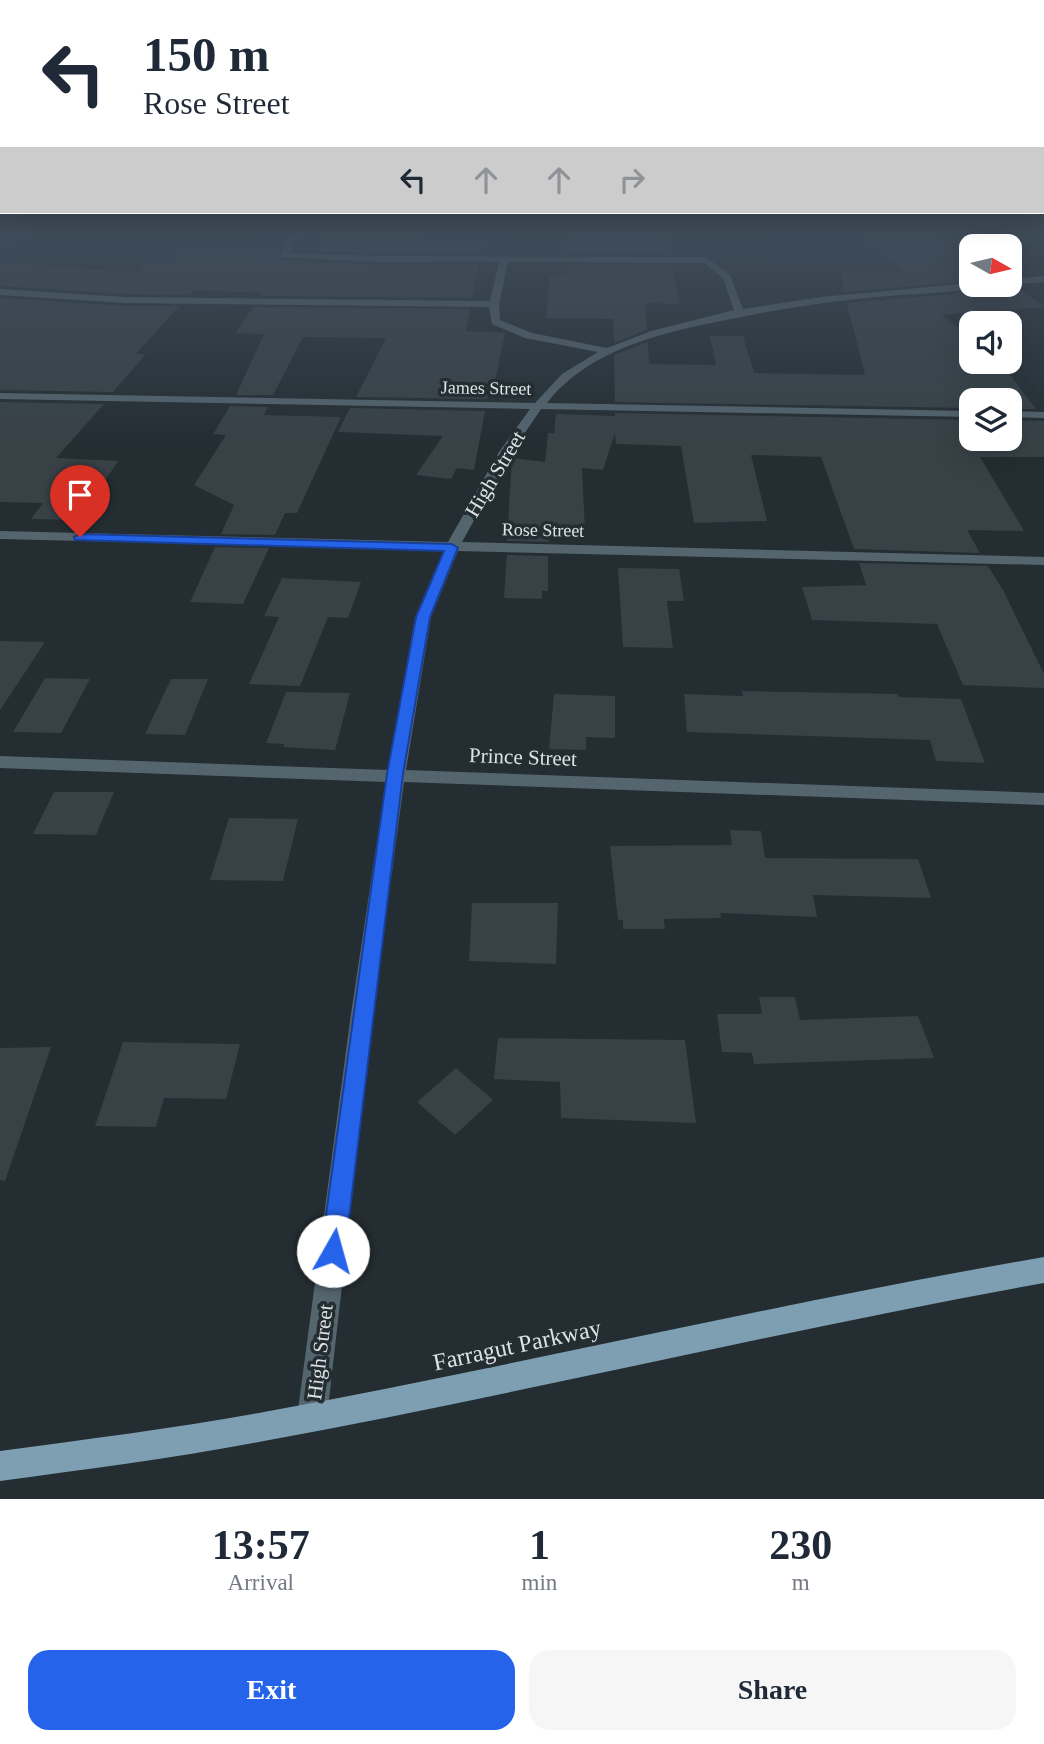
<!DOCTYPE html>
<html lang="en">
<head>
<meta charset="utf-8">
<style>
	:root { --surface:#fff; --page:#f6f6f7; --text:#1f2937; --muted:#747a83; --accent:#2563eb }
	body { margin:0; font-family:"Times New Roman",serif; background:var(--page); color:var(--text); height:100vh; display:flex; flex-direction:column; font-size:26px; white-space:nowrap }
	* { box-sizing:border-box; margin:0 }
	p { font-size:23px; color:var(--muted) }
	.icon { flex:none; width:38px; height:38px; fill:none; stroke:currentColor; stroke-width:2; stroke-linecap:round; stroke-linejoin:round }
	.map { position:relative; height:1499px; overflow:hidden }
	.drawer { display:flex; flex-direction:column; background:var(--surface); flex:1 }
	.drawer>* { flex:none }
	.banner { position:absolute; left:0px; top:0px; width:1045px; height:214px; box-shadow:0 7px 28px #0002; background:#fff; color:var(--text); overflow:hidden }
	.needle { width:46px; rotate:98deg }
	.fabs { position:absolute; left:959px; top:234px; display:grid; gap:14px }
	.fabs a { display:grid; place-items:center; width:63px; height:63px; border-radius:14px; background:var(--surface); box-shadow:0 7px 28px #0002; font-size:35px }
	.pin { position:absolute; display:grid; place-items:center; width:60px; height:60px; color:#fff; margin:-72px -30px; border-radius:50% 50% 50% 0; rotate:-45deg; box-shadow:0 0 7px #0007 }
	.pin .icon { rotate:45deg }
	.me { position:absolute; width:77px; margin:-38px; rotate:7deg; stroke-linejoin:round; filter:drop-shadow(0 0 5px #0008) }
	.turn { display:flex; align-items:center; gap:24px; height:147px; padding:0 28px; font-size:32px }
	.turn .icon { width:91px; height:91px; stroke-width:2.5 }
	.turn b { display:block; font-size:49px; line-height:60px }
	.lanes { display:flex; align-items:center; height:66px; padding:0 28px; background:#0003; justify-content:center; gap:35px; direction:ltr }
	.lanes .off { opacity:.35 }
	.eta { display:flex; justify-content:space-evenly; align-items:center; height:119px; text-align:center }
	.eta b { font-size:42px; font-weight:800; line-height:49px }
	.cta { display:flex; gap:14px; margin-top:auto; padding:14px 28px }
	.cta a { flex:1; height:80px; border-radius:21px; background:var(--accent); color:#fff; font-size:28px; font-weight:800; line-height:80px; text-align:center }
	.cta a+a { background:var(--page); color:var(--text) }
	.map>svg:first-child { display:block }
	.building { fill:#374146 }
	.lines { fill:none; stroke-linecap:round; stroke-linejoin:round }
	.minor { fill:#55656e; fill-rule:evenodd }
	.major { fill:#7d9fb1; fill-rule:evenodd }
	.route { fill:#2563eb; stroke:#184099; stroke-width:2 }
	.labels { text-anchor:middle; dominant-baseline:central; stroke-width:7; stroke-linejoin:round; paint-order:stroke }
	.far-street-label { font-size:18px; fill:#dce2e5; stroke:#242d32 }
	.street-label { font-size:21px; fill:#dce2e5; stroke:#242d32 }
	.near-street-label { font-size:24px; fill:#dce2e5; stroke:#242d32 }
</style>
</head>
<body>
<div class="map">
<svg width="1044" height="1499" viewBox="0 0 1044 1499">
	<rect width="100%" height="100%" fill="#242d32"/>
	<g class="building">
		<polygon points="336,234 420,235 422,240 482,241 480,254 318,251 327,235"/>
		<polygon points="574,234 666,234 670,254 567,254 567,240 573,240"/>
		<polygon points="862,234 934,234 971,258 971,281 845,292 840,271 903,273"/>
		<polygon points="224,249 280,251 280,260 379,265 478,265 472,298 261,296 262,293 193,290 189,295 125,294 0,286 0,262 137,273 147,262 173,262 178,254 218,255"/>
		<polygon points="567,265 672,265 679,304 645,303 647,330 614,343 613,319 546,318 550,276 567,274"/>
		<polygon points="984,285 1017,287 1044,307 942,315 971,338 971,362 1000,362 1036,409 1010,409 1010,401 971,401 971,408 615,402 614,355 648,342 649,364 716,365 710,336 743,336 754,373 865,375 847,303 952,294"/>
		<polygon points="0,298 125,306 179,306 136,354 146,354 113,392 0,390"/>
		<polygon points="253,307 470,309 466,331 505,333 493,391 489,391 487,399 356,397 386,338 303,337 273,395 236,395 264,334 235,333"/>
		<polygon points="0,402 104,404 56,458 118,461 79,520 31,519 43,503 0,502"/>
		<polygon points="230,406 268,407 264,415 341,417 297,513 285,513 275,535 221,534 234,505 194,485 226,435 213,434"/>
		<polygon points="350,408 485,411 474,470 457,468 451,479 416,475 443,436 338,432"/>
		<polygon points="615,413 971,420 971,439 1010,439 1010,420 1044,421 1044,457 980,457 1024,531 967,530 980,553 854,549 821,457 751,455 767,521 694,523 681,446 616,444 615,433 603,470 582,468 585,531 549,530 549,542 507,541 512,458 545,462 548,433 554,433 556,414 615,416"/>
		<polygon points="215,547 269,548 243,604 190,602"/>
		<polygon points="507,555 548,556 548,591 542,591 542,599 504,598"/>
		<polygon points="859,563 988,566 1003,590 1044,674 1044,688 963,685 937,624 812,620 802,587 866,585"/>
		<polygon points="618,568 679,569 684,601 667,601 673,648 623,647"/>
		<polygon points="282,578 361,582 348,618 328,617 300,686 249,684 279,617 264,616"/>
		<polygon points="0,641 45,642 0,710"/>
		<polygon points="45,678 90,679 61,733 13,732"/>
		<polygon points="171,679 208,679 185,735 145,734"/>
		<polygon points="742,691 897,694 899,697 961,699 985,763 936,761 930,740 687,732 684,694 743,696"/>
		<polygon points="286,692 350,693 335,750 283,747 284,744 266,743"/>
		<polygon points="554,694 615,696 615,738 586,737 586,750 549,749"/>
		<polygon points="54,792 114,792 96,835 33,834"/>
		<polygon points="229,818 298,819 283,881 210,880"/>
		<polygon points="730,830 761,831 765,858 918,859 931,898 813,895 817,917 720,913 721,918 664,919 665,929 623,929 623,920 618,920 610,846 732,845"/>
		<polygon points="472,903 558,903 556,964 469,961"/>
		<polygon points="759,997 795,997 800,1020 918,1016 934,1058 754,1064 752,1053 722,1052 717,1014 762,1014"/>
		<polygon points="498,1038 685,1040 696,1123 561,1118 560,1082 494,1079"/>
		<polygon points="123,1042 240,1044 226,1099 164,1098 156,1127 95,1126"/>
		<polygon points="51,1047 5,1181 0,1180 0,1048"/>
		<polygon points="456,1068 493,1100 455,1135 417,1102"/>
	</g>
	<g class="lines">
		<g class="minor">
			<path d="M 291,234 L 299,234 L 289,253 L 379,256 L 706,257 L 730,275 L 743,309 L 821,297 L 971,283 L 971,285 L 982,285 C 968,293 908,294 888,296 C 839,300 789,307 741,317 C 675,330 592,345 547,403 L 971,411 L 971,417 L 541,409 L 512,452 L 462,542 L 1044,557 L 1044,565 L 458,551 L 431,617 L 406,770 L 1044,793 L 1044,805 L 404,782 L 373,1014 L 327,1417 L 322,1427 L 312,1432 L 302,1427 L 297,1417 L 351,1014 L 386,782 L 0,768 L 0,756 L 388,770 L 415,617 L 444,550 L 0,539 L 0,531 L 448,542 L 499,452 L 530,409 L 0,399 L 0,393 L 535,403 L 562,374 L 598,352 L 525,338 L 492,324 L 489,307 L 125,303 L 0,295 L 0,289 L 125,297 L 490,301 L 499,262 L 379,262 L 280,257 ZM 508,262 L 704,263 L 723,278 L 734,310 L 651,331 L 607,348 L 532,333 L 500,320 L 499,304 Z"/>
			<polygon points="1044,276 1044,282 1010,285 1010,279"/>
			<polygon points="1010,411 1044,412 1044,418 1010,417"/>
		</g>
		<path class="major" d="M 1044,1257 L 1044,1283 C 783,1330 525,1393 264,1441 C 176,1458 88,1469 0,1481 L 0,1451 C 88,1439 176,1428 264,1412 C 525,1364 783,1302 1044,1257 Z"/>
	</g>
	<linearGradient id="sky" x2="0" y2="1"><stop stop-color="#14191c"/><stop offset="0.53" stop-color="#3f4c5a"/><stop offset="1" stop-color="#3f4c5a" stop-opacity="0"/></linearGradient>
	<rect width="1044" height="444" fill="url(#sky)"/>
	<polygon class="route" points="80,534 452,544 458,548 430,617 403,774 345,1251 341,1259 333,1262 324,1259 321,1251 387,774 416,617 444,551 75,540 74,537"/>
	<g class="labels">
		<g class="far-street-label">
			<text transform="translate(486 388) rotate(1)">James Street</text>
			<text transform="translate(543 530) rotate(1)">Rose Street</text>
		</g>
		<g class="street-label">
			<text transform="translate(495 474) rotate(-59)">High Street</text>
			<text transform="translate(523 757) rotate(2)">Prince Street</text>
			<text transform="translate(320 1352) rotate(-83)">High Street</text>
		</g>
		<g class="near-street-label">
			<text transform="translate(517 1345) rotate(-12)">Farragut Parkway</text>
		</g>
	</g>
</svg>
<div class="fabs">
<a><svg class="needle" viewBox="-14 -14 28 28"><path d="M0-13l5 13h-10z" fill="#e53935"/><path d="M0 13l5-13h-10z" fill="#747a83"/></svg></a>
<a><svg class="icon" aria-label="sound" viewBox="0 0 24 24"><path d="M4 9h4l5-4v14l-5-4H4zM17 9q2 3 0 6"/></svg></a>
<a><svg class="icon" aria-label="layers" viewBox="0 0 24 24"><path d="M12 4l9 5-9 5-9-5zM3 14l9 5 9-5"/></svg></a>
</div>
<div class="pin" style="left:80px;top:537px;background:#d93025"><svg class="icon" aria-label="arrive" viewBox="0 0 24 24"><path d="M6 21V4h12l-3 4 3 4H6"/></svg></div>
<svg class="me" style="left:333px;top:1251px" viewBox="-20 -20 40 40"><circle r="19" fill="#fff"/><path d="M0-13L10 11 0 6-10 11z" fill="#2563eb"/></svg>
<div class="banner">
<div class="turn"><svg class="icon" aria-label="left" viewBox="0 0 24 24"><path d="M17 20v-9H6M10 6l-5 5 5 5"/></svg><div><b>150 m</b>Rose Street</div></div>
<div class="lanes"><svg class="icon" aria-label="left" viewBox="0 0 24 24"><path d="M17 20v-9H6M10 6l-5 5 5 5"/></svg><svg class="icon off" aria-label="ahead" viewBox="0 0 24 24"><path d="M12 20V5M6 11l6-6 6 6"/></svg><svg class="icon off" aria-label="ahead" viewBox="0 0 24 24"><path d="M12 20V5M6 11l6-6 6 6"/></svg><svg class="icon off" aria-label="right" viewBox="0 0 24 24"><path d="M7 20v-9h11M14 6l5 5-5 5"/></svg></div>
</div>
</div>
<section class="drawer">
<div class="eta">
<div><b>13:57</b><p>Arrival</p></div>
<div><b>1</b><p>min</p></div>
<div><b>230</b><p>m</p></div>
</div>
<div class="cta"><a>Exit</a><a>Share</a></div>
</section>
</body>
</html>
